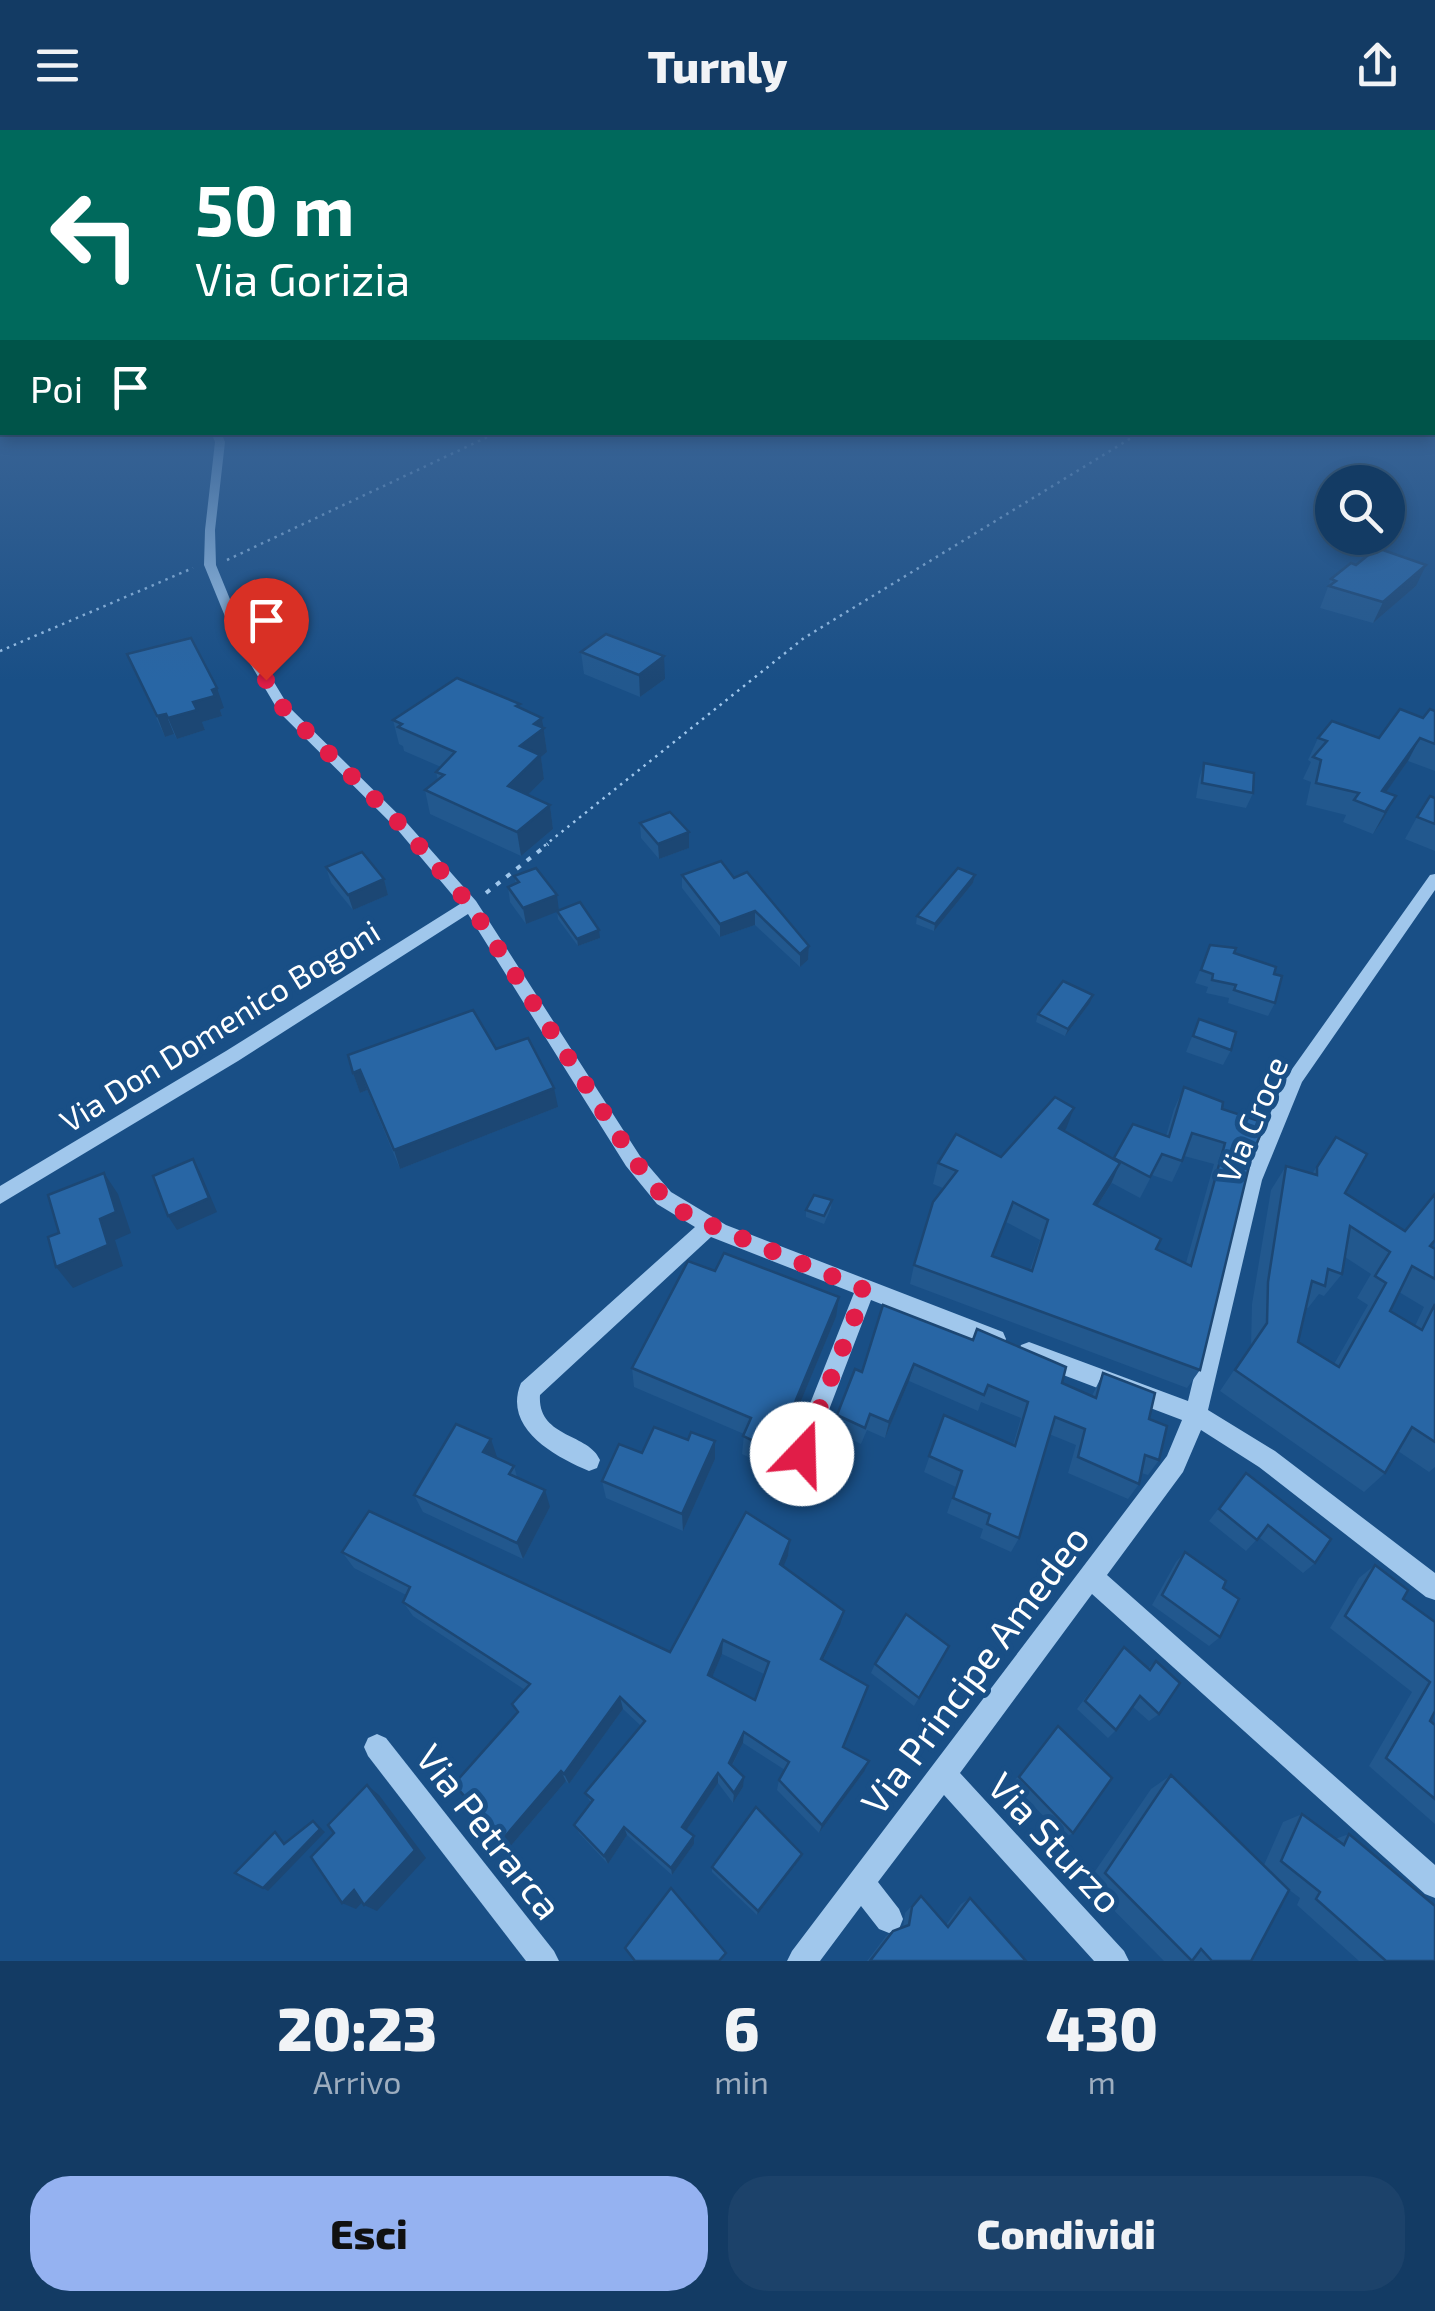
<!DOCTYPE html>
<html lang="it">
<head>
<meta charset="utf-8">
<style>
	:root { --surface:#133b64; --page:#1c426a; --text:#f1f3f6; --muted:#9dadbf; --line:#325578; --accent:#95b2f1 }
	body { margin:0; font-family:"Exo 2",sans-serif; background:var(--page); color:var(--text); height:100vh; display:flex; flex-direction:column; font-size:38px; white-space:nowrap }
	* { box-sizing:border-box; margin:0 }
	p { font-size:32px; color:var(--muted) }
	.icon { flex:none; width:55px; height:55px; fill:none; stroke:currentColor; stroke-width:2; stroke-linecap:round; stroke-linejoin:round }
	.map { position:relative; height:1831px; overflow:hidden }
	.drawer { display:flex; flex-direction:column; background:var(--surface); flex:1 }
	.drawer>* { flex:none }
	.guide { position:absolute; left:0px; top:0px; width:1435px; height:305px; box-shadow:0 5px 15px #0003,0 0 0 2px var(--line); background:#00695c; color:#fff; overflow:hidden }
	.buttons { position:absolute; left:1315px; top:335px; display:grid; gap:20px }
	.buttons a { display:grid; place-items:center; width:90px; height:90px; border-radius:50%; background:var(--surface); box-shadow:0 5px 15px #0003,0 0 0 2px var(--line); font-size:50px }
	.pin { position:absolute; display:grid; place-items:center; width:85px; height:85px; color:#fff; margin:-102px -42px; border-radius:50% 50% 50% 0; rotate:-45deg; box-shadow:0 0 10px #0007 }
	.pin .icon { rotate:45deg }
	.me { position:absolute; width:110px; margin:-55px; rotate:21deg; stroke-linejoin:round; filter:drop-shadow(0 0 8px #0008) }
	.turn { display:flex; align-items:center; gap:35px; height:210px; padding:0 30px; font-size:45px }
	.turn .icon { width:130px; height:130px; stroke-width:2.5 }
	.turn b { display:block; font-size:70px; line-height:85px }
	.then { display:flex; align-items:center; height:95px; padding:0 30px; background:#0003; gap:20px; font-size:38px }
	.eta { display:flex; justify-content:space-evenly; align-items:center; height:170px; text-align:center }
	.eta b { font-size:60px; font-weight:800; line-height:70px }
	.button { display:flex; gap:20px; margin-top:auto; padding:20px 30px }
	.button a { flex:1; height:115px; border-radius:40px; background:var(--accent); color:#111; font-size:40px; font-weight:800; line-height:115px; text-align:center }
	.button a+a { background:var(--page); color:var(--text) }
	header { display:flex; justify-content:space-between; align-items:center; height:130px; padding:0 30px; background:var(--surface); font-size:45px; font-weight:800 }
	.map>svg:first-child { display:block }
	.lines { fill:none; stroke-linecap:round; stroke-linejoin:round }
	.path-far1 { stroke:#a0c7ec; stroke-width:2.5; stroke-dasharray:2.5 5; stroke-linecap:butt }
	.path { stroke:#a0c7ec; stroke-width:4; stroke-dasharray:5 8; stroke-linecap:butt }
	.minor { fill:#a0c7ec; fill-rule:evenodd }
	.wall { fill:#22588e; fill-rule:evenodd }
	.shaded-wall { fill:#1c4774 }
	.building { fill:#2866a5; stroke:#1c4774; stroke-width:2.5; fill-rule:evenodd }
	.route { stroke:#e11d48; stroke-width:18; stroke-dasharray:0 32.4 }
	.labels { text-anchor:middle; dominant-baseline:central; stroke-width:10; stroke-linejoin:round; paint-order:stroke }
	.street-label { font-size:32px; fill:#fff; stroke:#194f86 }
	.near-street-label { font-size:38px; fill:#fff; stroke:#194f86 }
</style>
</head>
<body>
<header><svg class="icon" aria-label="menu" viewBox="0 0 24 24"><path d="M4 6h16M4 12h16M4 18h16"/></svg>Turnly<svg class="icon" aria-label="share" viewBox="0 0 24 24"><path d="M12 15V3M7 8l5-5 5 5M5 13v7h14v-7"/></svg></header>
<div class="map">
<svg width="1435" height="1831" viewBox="0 0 1435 1831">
	<rect width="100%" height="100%" fill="#194f86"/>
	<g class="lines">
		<g class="path-far1">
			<polyline points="227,430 498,302"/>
			<polyline points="0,521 193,438"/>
			<polyline points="544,716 804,508 1141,302"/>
		</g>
		<polyline class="path" points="486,763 548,714"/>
		<g class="minor">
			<path d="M 211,302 L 221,302 L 225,312 L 215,400 L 216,435 L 243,501 L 289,577 L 407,693 L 476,771 L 640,1026 L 671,1062 L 726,1095 L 1003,1202 L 1006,1209 L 1003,1216 L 995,1219 L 871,1170 L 809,1332 L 801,1335 L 793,1332 L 790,1324 L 854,1163 L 711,1107 L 540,1265 C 537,1308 589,1303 600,1330 L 597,1338 L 589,1341 C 555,1327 502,1298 521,1253 L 695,1097 L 657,1074 L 626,1036 L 468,784 L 238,931 L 0,1074 L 0,1056 L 226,921 L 460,774 L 397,699 L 279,582 L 231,501 L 204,435 L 205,400 L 215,312 Z"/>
			<polygon points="1435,744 1435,760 1302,952 1262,1050 1208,1280 1275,1321 1435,1443 1435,1470 1426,1467 1259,1337 1201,1300 1183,1342 1107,1445 1435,1735 1435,1768 1425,1764 1092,1464 960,1643 1124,1821 1129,1831 1094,1831 944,1665 878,1752 899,1779 903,1789 899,1799 889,1803 879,1799 861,1776 820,1831 787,1831 792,1821 1167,1326 1182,1290 1021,1229 1018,1222 1021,1215 1029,1212 1188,1271 1242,1050 1285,949 1430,745"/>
			<polygon points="377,1604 386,1608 554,1821 559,1831 526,1831 368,1626 364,1617 368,1608"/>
		</g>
	</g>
	<g class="wall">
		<polygon points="1331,449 1416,456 1373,493 1320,478"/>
		<polygon points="581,522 665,549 640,567 584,544"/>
		<polygon points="127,524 224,578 220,580 222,586 202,592 205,600 177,609 174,604 165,607"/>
		<polygon points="521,578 542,588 547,622 541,627 544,649 527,665 550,675 553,699 521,726 430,684 425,660 438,650 436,642 441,637 404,621 403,616 399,614 393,590"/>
		<polygon points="1435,581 1435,641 1408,631 1386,662 1396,666 1384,688 1373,704 1343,692 1346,685 1306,675 1311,652 1303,649 1311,632 1308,630 1318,608 1379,608"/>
		<polygon points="1204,633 1253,663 1246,678 1196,668 1199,649"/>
		<polygon points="1435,668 1435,721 1405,709 1417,687"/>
		<polygon points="640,693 689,702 689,718 659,729 641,708"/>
		<polygon points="326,737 384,749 388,765 353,780 331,753"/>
		<polygon points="682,745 734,748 809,816 808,830 800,837 755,795 720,807 682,758"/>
		<polygon points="975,745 973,753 934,801 916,794 917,786"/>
		<polygon points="514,746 559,780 600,808 578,816 558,789 557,781 526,794 510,772 508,757 516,754"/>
		<polygon points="1210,815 1234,823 1274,844 1275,873 1268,886 1228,873 1229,868 1206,863 1208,857 1195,853"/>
		<polygon points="1093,865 1090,873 1065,906 1036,892 1038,884"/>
		<polygon points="1199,889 1231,920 1223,935 1186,922"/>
		<polygon points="496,919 558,977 400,1039 367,960 360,963 353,943"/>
		<path d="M 1184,957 L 1222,979 L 1251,1028 L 1200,1240 L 1187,1258 L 910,1154 L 914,1135 L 943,1058 L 933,1054 L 938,1033 L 1001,1027 L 1066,999 L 1065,1001 L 1113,1029 L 1166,1006 L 1174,979 ZM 1184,1026 L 1214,1034 L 1186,1133 L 1156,1119 L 1097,1076 L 1112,1053 L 1140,1068 L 1152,1045 L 1172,1052 ZM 1006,1092 L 1040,1110 L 1030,1140 L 993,1126 Z"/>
		<path d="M 1336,1007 L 1345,1063 L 1435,1119 L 1435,1337 L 1429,1342 L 1398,1321 L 1385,1343 L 1364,1362 L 1220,1261 L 1251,1215 L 1252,1174 L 1271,1060 L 1286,1036 L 1312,1044 ZM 1345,1127 L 1371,1144 L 1357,1168 L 1368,1175 L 1334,1234 L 1298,1212 L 1306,1177 L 1308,1178 L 1319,1164 L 1324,1166 L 1342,1144 ZM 1399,1162 L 1424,1177 L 1415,1196 L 1390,1181 Z"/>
		<polygon points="832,1070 831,1078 824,1094 806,1087 806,1080"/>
		<polygon points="715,1141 836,1187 781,1319 777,1318 769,1337 742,1324 744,1304 634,1257 632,1238"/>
		<polygon points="883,1175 1092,1266 1103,1243 1149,1289 1159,1330 1148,1345 1141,1343 1139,1354 1128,1369 1068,1343 1076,1315 1049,1304 1019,1408 1011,1422 980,1408 983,1399 947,1383 956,1357 924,1342 944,1285 1013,1315 1021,1288 981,1272 978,1281 909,1251 885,1308 867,1300 861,1314 834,1301 837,1285 862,1242"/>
		<polygon points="491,1309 496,1328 514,1336 517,1347 550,1377 523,1429 423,1382 414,1365"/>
		<polygon points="642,1323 715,1329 683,1401 606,1368 602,1351"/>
		<polygon points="1246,1343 1315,1433 1303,1443 1259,1407 1246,1421 1209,1391"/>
		<path d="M 790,1410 L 788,1426 L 783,1436 L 840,1495 L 823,1530 L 843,1618 L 864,1642 L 819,1703 L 777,1660 L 779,1650 L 785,1640 L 743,1613 L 732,1636 L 743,1657 L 733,1673 L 718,1653 L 686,1700 L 694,1706 L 694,1714 L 672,1745 L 627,1705 L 608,1734 L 579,1703 L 574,1695 L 591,1673 L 585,1663 L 641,1596 L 623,1579 L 569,1654 L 566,1651 L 509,1718 L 517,1584 L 512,1574 L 525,1560 L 413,1486 L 403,1472 L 406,1465 L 354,1438 L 342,1422 L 670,1522 ZM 722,1524 L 764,1544 L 755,1570 L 712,1547 Z"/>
		<polygon points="1185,1422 1223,1458 1220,1507 1209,1516 1152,1475 1176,1432"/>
		<polygon points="1375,1435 1403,1469 1435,1492 1430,1591 1435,1595 1435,1694 1369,1636 1412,1562 1330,1498 1359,1448"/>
		<polygon points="949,1516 914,1576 871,1543 875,1534"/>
		<polygon points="1124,1517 1148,1538 1156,1531 1159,1584 1149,1591 1133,1577 1116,1600 1108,1608 1077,1579 1116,1526"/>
		<polygon points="1058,1596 1073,1703 1065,1708 1012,1654"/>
		<polygon points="1171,1645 1264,1735 1283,1692 1302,1684 1335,1709 1349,1704 1435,1831 1359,1831 1297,1775 1300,1768 1288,1759 1251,1831 1164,1831 1087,1753 1151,1659"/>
		<polygon points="802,1724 800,1729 757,1785 712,1742 712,1737"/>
		<polygon points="921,1766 946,1795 961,1774 970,1768 1026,1831 867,1831 886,1806 893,1801 903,1797 905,1783"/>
	</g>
	<g class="shaded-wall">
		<polygon points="1426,435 1416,456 1373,493 1383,472"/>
		<polygon points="664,526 665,549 640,567 639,545"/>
		<polygon points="217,558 224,578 220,580 222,586 202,592 205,600 177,609 168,588"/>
		<polygon points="166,584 174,604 165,607 157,586"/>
		<polygon points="542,588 547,622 541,627 544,649 512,680 508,656 520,616 534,594"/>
		<polygon points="1420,608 1408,631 1375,678 1382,661"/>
		<polygon points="1396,666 1384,688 1373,704 1385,682"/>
		<polygon points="550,675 553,699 521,726 517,702"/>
		<polygon points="689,702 689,718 659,729 658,714"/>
		<polygon points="975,745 973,753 934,801 935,794"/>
		<polygon points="384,749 388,765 353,780 348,765"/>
		<polygon points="557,765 559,781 526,794 523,778"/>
		<polygon points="755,781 755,795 720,807 720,794"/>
		<polygon points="599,800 600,808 578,816 577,809"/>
		<polygon points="809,816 808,830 800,837 800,824"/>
		<polygon points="1093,865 1090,873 1065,906 1068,899"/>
		<polygon points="360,940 367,960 360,963 353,943"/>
		<polygon points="554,958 558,977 400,1039 394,1020"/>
		<polygon points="1074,978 1066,999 1052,1019 1059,998"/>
		<polygon points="193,1029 201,1044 217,1082 177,1100 168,1086"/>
		<polygon points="1120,1033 1111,1054 1085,1095 1094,1074"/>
		<polygon points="104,1043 118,1064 131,1103 115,1110 123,1136 73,1158 56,1137"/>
		<polygon points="839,1167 836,1187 781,1319 783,1301"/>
		<polygon points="914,1234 909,1251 885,1308 889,1292"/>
		<polygon points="779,1300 777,1318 769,1337 770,1319"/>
		<polygon points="491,1309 497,1327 490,1340 483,1322"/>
		<polygon points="715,1311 715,1329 683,1401 682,1384"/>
		<polygon points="545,1360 550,1377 523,1429 517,1413"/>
		<polygon points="790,1410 788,1426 778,1449 780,1434"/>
		<polygon points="844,1481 840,1495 817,1542 821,1529"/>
		<polygon points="723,1510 722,1524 708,1557 708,1545"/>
		<polygon points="620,1567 623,1579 569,1654 564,1644"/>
		<polygon points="744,1602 743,1613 728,1643 729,1633"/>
		<polygon points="869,1631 864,1642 819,1703 822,1695"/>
		<polygon points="561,1641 566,1651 509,1718 502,1710"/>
		<polygon points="718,1643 718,1653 683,1705 682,1697"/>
		<polygon points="744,1647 743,1657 733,1673 734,1663"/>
		<polygon points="367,1655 379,1665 426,1728 377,1781 364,1775"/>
		<polygon points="313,1691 325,1702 268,1761 263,1758"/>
		<polygon points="624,1697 627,1705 608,1734 604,1726"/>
		<polygon points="694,1706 694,1714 672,1745 671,1738"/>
		<polygon points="802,1724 800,1729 757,1785 758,1781"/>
		<polygon points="354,1760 367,1767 356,1779 342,1773"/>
	</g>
	<g class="building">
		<polygon points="1377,418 1426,435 1383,472 1329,456 1336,451 1331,449 1351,433 1356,435"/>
		<polygon points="606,504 664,526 639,545 581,522"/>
		<polygon points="191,508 217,558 212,560 215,566 193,572 197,580 168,588 166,584 157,586 127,524"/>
		<polygon points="457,548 520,574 516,576 542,588 534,594 544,598 520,616 540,625 508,656 550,675 517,702 425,660 444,645 436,642 455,622 398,597 402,594 393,590"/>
		<polygon points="1400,579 1423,588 1430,579 1435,581 1435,614 1420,608 1382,661 1396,666 1385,682 1354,670 1359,663 1316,653 1321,630 1313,627 1327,611 1318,608 1332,591 1379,608"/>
		<polygon points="1204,633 1254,643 1253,663 1202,653"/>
		<polygon points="1430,666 1435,668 1435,694 1417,687"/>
		<polygon points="670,682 689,702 658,714 640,693"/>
		<polygon points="362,722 384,749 348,765 326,737"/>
		<polygon points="721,731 734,748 747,742 809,816 800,824 755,781 720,794 682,745"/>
		<polygon points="536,738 557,765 523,778 508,757 519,752 514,746"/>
		<polygon points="958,738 975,745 935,794 917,786"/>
		<polygon points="580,772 599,800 577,809 557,781"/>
		<polygon points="1210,815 1236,818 1234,823 1276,837 1274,844 1282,846 1275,873 1234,860 1236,855 1212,850 1213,844 1201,840"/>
		<polygon points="1063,851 1093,865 1068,899 1038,884"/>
		<polygon points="473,880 496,919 528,908 554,958 394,1020 360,940 353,943 348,925"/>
		<polygon points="1199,889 1236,902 1231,920 1193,906"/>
		<path d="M 1184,957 L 1223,972 L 1222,979 L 1265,993 L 1251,1028 L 1200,1240 L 914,1135 L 933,1072 L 957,1041 L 938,1033 L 956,1004 L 1001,1027 L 1055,967 L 1074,978 L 1059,998 L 1120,1033 L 1094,1074 L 1161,1109 L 1156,1119 L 1191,1136 L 1225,1013 L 1192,1003 L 1182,1031 L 1162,1024 L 1150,1047 L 1114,1028 L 1133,994 L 1169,1007 ZM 1013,1072 L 1048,1090 L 1032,1141 L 992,1126 Z"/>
		<path d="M 1336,1007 L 1367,1024 L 1345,1063 L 1405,1101 L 1435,1064 L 1435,1110 L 1430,1116 L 1435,1119 L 1435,1149 L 1412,1136 L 1390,1181 L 1422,1200 L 1435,1174 L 1435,1312 L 1412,1297 L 1385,1343 L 1235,1240 L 1267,1193 L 1268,1152 L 1286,1036 L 1317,1045 L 1317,1037 ZM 1350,1096 L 1390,1122 L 1375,1146 L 1386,1153 L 1339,1237 L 1298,1212 L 1312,1151 L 1325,1156 L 1328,1139 L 1342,1144 Z"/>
		<polygon points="193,1029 209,1068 168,1086 153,1046"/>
		<polygon points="104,1043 116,1082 100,1089 108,1115 56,1137 48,1107 59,1103 48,1065"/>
		<polygon points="814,1065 832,1070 824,1086 806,1080"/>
		<polygon points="724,1123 839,1167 783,1301 779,1300 770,1319 743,1306 751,1288 632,1238 688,1131 715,1141"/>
		<polygon points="883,1175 973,1210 977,1199 1045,1228 1066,1237 1062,1253 1096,1268 1103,1243 1155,1263 1149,1289 1167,1296 1159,1330 1145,1325 1139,1354 1078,1327 1085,1299 1055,1287 1019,1408 987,1394 990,1384 953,1368 962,1341 929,1326 944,1285 1015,1316 1028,1272 988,1255 984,1265 914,1234 889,1292 870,1284 865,1298 837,1285 855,1239 862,1242"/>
		<polygon points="456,1294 491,1309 483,1322 514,1336 509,1344 545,1360 517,1413 414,1365"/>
		<polygon points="654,1297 688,1310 691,1302 715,1311 682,1384 602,1351 619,1314 642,1323"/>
		<polygon points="1246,1343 1331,1409 1315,1433 1268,1395 1257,1410 1219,1379"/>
		<path d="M 369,1381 L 670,1522 L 746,1382 L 790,1410 L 780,1434 L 844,1481 L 821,1529 L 868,1556 L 843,1617 L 869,1631 L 822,1695 L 779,1650 L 789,1632 L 744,1602 L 729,1633 L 744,1647 L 734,1663 L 718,1643 L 682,1697 L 694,1706 L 671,1738 L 624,1697 L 604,1726 L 574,1695 L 593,1670 L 585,1663 L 645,1591 L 620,1567 L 564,1644 L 561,1641 L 502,1710 L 454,1654 L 518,1582 L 512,1574 L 530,1554 L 403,1472 L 410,1457 L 342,1422 ZM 723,1510 L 769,1532 L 755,1570 L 708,1545 Z"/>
		<polygon points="1185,1422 1226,1451 1223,1458 1239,1469 1220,1507 1162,1465"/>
		<polygon points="1375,1435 1408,1460 1403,1469 1435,1492 1435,1581 1430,1591 1435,1595 1435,1669 1386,1628 1430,1552 1345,1486"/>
		<polygon points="906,1484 949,1516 919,1568 875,1534"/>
		<polygon points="1124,1517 1150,1540 1156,1531 1180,1553 1159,1584 1140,1566 1116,1600 1085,1571"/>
		<polygon points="1058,1596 1112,1648 1073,1703 1019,1647"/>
		<polygon points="1171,1645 1289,1760 1251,1831 1212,1831 1201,1819 1192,1831 1105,1743"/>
		<polygon points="367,1655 415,1720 364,1775 354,1760 342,1773 311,1727 334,1703 328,1695"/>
		<polygon points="756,1677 802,1724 758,1781 712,1737"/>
		<polygon points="1302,1684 1344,1715 1349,1704 1435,1776 1435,1831 1386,1831 1316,1769 1320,1762 1281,1731"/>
		<polygon points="313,1691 320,1699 263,1758 235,1743 275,1702 284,1714"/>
		<polygon points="671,1758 726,1823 719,1831 635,1831 625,1818"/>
		<polygon points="921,1766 948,1797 970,1768 1026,1831 870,1831 893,1801 909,1795 912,1777"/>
	</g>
	<linearGradient id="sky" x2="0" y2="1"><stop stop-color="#0e2b4a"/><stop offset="0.54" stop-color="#386395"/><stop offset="1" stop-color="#386395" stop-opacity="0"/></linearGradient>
	<rect width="1435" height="551" fill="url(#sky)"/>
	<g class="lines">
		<polyline class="route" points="266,550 284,579 402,696 470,775 634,1030 664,1068 689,1086 865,1160 802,1324"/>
	</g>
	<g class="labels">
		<g class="street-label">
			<text transform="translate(219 895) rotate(-32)">Via Don Domenico Bogoni</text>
			<text transform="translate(1251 989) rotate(-67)">Via Croce</text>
		</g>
		<g class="near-street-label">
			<text transform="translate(974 1539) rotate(-53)">Via Principe Amedeo</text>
			<text transform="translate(490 1701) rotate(52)">Via Petrarca</text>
			<text transform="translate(1056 1712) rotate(47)">Via Sturzo</text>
		</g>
	</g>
</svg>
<div class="buttons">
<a><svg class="icon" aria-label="search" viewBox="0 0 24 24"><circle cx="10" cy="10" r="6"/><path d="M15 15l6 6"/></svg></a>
</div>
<div class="pin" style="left:266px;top:550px;background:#d93025"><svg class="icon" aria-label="arrive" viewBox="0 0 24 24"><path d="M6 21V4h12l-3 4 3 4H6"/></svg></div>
<svg class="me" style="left:802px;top:1324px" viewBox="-20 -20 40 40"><circle r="19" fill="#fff"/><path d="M0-13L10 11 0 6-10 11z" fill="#e11d48"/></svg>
<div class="guide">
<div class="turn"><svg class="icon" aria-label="left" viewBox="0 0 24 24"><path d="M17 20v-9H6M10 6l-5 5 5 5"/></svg><div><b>50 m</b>Via Gorizia</div></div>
<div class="then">Poi<svg class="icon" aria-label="arrive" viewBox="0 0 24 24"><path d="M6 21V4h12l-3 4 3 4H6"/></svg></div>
</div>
</div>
<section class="drawer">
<div class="eta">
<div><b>20:23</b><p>Arrivo</p></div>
<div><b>6</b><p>min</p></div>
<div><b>430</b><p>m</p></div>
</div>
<div class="button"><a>Esci</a><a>Condividi</a></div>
</section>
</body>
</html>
